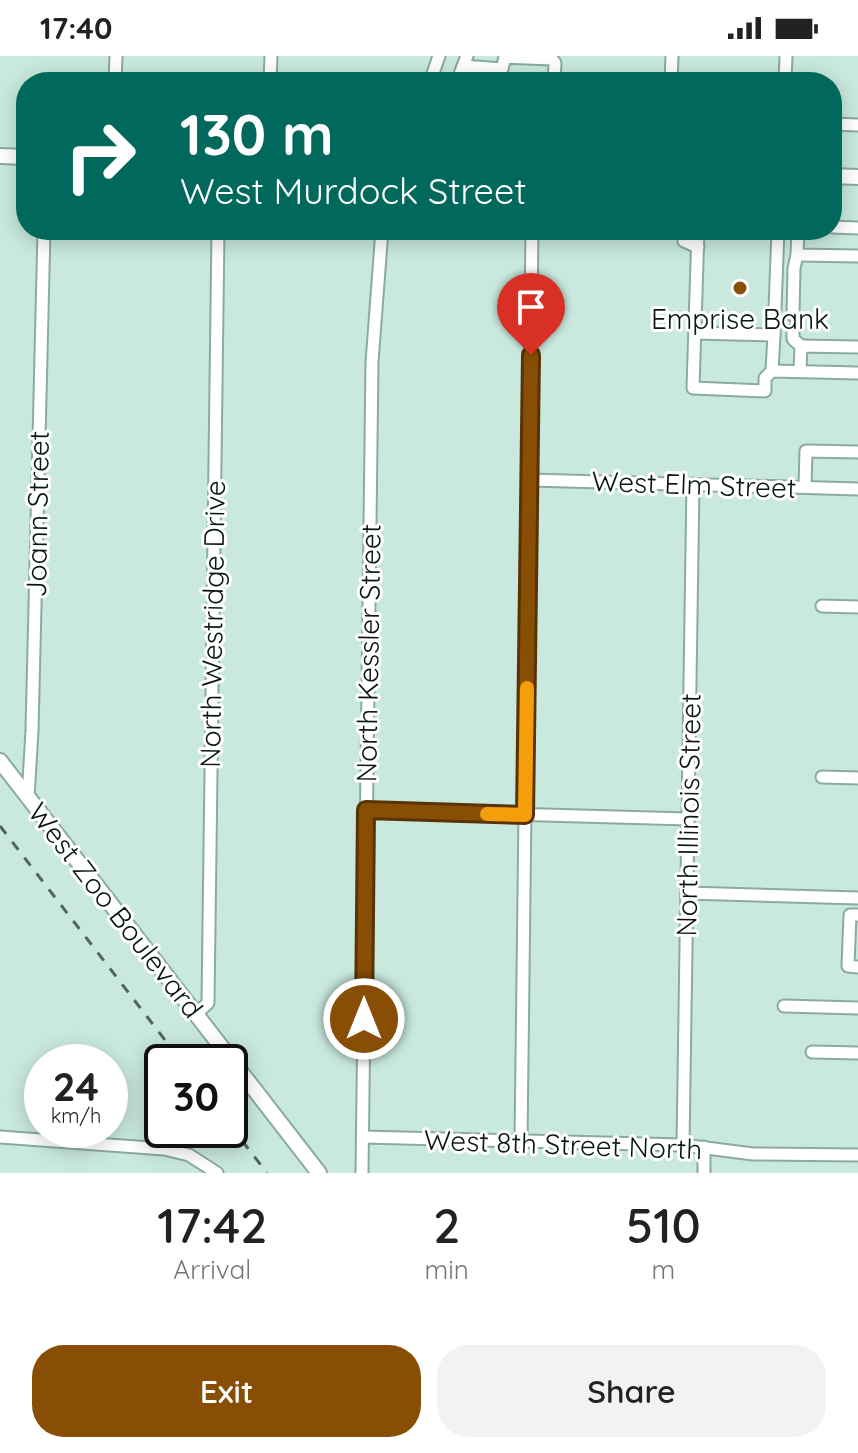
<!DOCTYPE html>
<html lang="en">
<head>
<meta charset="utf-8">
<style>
	:root { --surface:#fff; --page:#f2f2f2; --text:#222; --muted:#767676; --accent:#894e06 }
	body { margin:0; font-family:Quicksand,sans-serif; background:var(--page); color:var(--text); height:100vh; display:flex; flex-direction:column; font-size:30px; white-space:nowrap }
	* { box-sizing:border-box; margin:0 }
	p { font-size:26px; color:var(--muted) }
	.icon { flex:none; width:44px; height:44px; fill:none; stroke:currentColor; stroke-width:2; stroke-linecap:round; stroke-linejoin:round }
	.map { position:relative; height:1117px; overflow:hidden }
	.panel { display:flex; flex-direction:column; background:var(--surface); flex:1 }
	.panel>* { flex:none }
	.guide { position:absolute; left:16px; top:16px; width:826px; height:168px; border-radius:32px; box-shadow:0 4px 20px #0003; background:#00695c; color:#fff; overflow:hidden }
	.speed { position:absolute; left:24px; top:988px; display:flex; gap:16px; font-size:40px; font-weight:700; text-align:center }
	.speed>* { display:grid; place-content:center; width:104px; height:104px; border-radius:50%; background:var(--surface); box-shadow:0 4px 20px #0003; line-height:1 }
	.speed small { font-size:20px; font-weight:400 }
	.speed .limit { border:4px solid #111; border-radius:12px; background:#fff; color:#111 }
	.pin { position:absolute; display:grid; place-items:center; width:68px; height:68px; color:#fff; margin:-82px -34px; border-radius:50% 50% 50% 0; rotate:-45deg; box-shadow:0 0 8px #0007 }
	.pin .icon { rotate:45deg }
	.me { position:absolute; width:88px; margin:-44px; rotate:0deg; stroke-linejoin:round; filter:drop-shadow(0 0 6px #0008) }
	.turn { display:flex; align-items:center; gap:28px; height:168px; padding:0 32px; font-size:36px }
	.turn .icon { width:104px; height:104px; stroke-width:2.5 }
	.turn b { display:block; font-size:56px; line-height:68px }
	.eta { display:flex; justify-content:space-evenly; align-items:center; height:136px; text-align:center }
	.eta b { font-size:48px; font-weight:600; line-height:56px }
	.action { display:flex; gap:16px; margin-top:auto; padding:16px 32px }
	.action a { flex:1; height:92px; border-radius:32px; background:var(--accent); color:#fff; font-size:32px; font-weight:600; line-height:92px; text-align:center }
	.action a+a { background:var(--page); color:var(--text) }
	.status { display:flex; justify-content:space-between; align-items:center; height:56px; padding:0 40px; background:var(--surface); direction:ltr }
	.status svg { height:22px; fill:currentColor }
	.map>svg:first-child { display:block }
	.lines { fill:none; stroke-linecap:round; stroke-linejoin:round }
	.minor-casing { stroke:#8baaa1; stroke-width:15 }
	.major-casing { stroke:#8baaa1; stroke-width:18 }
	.minor { stroke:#fff; stroke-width:11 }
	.major { stroke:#fff; stroke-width:14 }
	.rail { stroke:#52655f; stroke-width:3; stroke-dasharray:10 10; stroke-linecap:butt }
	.route-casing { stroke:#593304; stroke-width:20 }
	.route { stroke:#894e06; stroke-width:14 }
	.slow { stroke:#f59e0b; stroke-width:14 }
	.poi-dot { fill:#894e06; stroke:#fff; stroke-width:3 }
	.labels { text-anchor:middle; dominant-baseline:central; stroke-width:6; stroke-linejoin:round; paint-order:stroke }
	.poi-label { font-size:28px; fill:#0a1612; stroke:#fff }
	.street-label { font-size:28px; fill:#0a1612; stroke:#fff }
</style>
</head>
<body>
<div class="status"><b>17:40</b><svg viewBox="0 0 49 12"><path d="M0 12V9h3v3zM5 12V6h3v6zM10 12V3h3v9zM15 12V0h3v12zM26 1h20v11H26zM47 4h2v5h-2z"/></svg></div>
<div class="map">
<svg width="858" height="1117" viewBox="0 0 858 1117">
	<rect width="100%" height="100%" fill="#c9e9df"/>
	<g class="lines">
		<defs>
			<g id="minor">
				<polyline points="463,10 502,13 505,1 552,3 555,7 554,26"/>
				<polyline points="115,26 116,0"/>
				<polyline points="270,26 271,0"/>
				<polyline points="430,26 439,0"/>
				<polyline points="457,26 467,0"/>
				<polyline points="671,26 672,0"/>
				<polyline points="785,26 786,0"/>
				<polyline points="832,68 858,69"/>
				<polyline points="832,171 858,172"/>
				<polyline points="684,174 684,185 698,191"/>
				<polyline points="698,174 693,332 765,335 765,322 772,315 858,317"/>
				<polyline points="761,174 778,178"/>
				<polyline points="798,174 797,199 858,200"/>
				<polyline points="793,259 794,212 797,199"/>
				<polyline points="793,274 793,283 801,290"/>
				<polyline points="695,277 774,279 772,315"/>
				<polyline points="774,279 778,174"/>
				<polyline points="800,315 801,290 858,291"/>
				<polyline points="530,424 858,433"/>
				<polyline points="805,431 806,395 858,396"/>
				<polyline points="822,550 858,551"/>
				<polyline points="822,721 858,722"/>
				<polyline points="28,741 32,675 44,174"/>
				<polyline points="366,754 688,763"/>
				<polyline points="687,837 858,842"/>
				<polyline points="858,859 850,859 848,910 858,911"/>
				<polyline points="784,950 858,952"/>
				<polyline points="196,958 208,947 218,174"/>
				<polyline points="812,996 858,997"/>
				<polyline points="0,1081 164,1093 189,1099 217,1117"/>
				<polyline points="363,1081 683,1089 753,1098 858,1099"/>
				<polyline points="521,1085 532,174"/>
				<polyline points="683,1089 693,428"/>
				<polyline points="362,1117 372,306 382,174"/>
				<polyline points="704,1117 704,1091"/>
			</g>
			<g id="major">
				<polyline points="0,100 26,101"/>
				<polyline points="832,120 858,121"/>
				<polyline points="0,705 319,1117"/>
			</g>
		</defs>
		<use href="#minor" class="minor-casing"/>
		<use href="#major" class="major-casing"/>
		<use href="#minor" class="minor"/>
		<use href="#major" class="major"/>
		<g class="rail">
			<polyline points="0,770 182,1006"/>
			<polyline points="230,1069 267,1117"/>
		</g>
	</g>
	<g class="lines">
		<defs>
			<polyline id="route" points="364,963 366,754 525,759 531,299"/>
		</defs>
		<use href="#route" class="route-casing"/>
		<use href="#route" class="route"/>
		<polyline class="slow" points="487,758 525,759 527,632"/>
	</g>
	<circle class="poi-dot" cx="740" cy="232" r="8"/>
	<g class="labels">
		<g class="poi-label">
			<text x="740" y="262">Emprise Bank</text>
		</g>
		<g class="street-label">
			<text transform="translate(694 428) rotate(2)">West Elm Street</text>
			<text transform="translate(37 458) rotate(-89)">Joann Street</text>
			<text transform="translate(212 568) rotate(-89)">North Westridge Drive</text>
			<text transform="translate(368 597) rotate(-89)">North Kessler Street</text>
			<text transform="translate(688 759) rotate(-89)">North Illinois Street</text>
			<text transform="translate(116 854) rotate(52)">West Zoo Boulevard</text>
			<text transform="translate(563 1088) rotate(2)">West 8th Street North</text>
		</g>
	</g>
</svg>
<div class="speed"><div>24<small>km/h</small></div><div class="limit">30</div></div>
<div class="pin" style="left:531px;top:299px;background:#d93025"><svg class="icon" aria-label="arrive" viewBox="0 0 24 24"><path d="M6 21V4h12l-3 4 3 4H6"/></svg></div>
<svg class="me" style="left:364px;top:963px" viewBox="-20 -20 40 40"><circle r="17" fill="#894e06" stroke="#fff" stroke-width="3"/><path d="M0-11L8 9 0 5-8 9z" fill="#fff"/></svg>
<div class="guide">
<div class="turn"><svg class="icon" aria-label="right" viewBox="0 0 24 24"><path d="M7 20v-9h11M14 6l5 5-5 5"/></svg><div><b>130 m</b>West Murdock Street</div></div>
</div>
</div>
<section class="panel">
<div class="eta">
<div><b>17:42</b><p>Arrival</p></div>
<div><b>2</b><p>min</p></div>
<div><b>510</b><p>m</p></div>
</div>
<div class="action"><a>Exit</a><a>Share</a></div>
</section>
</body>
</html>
